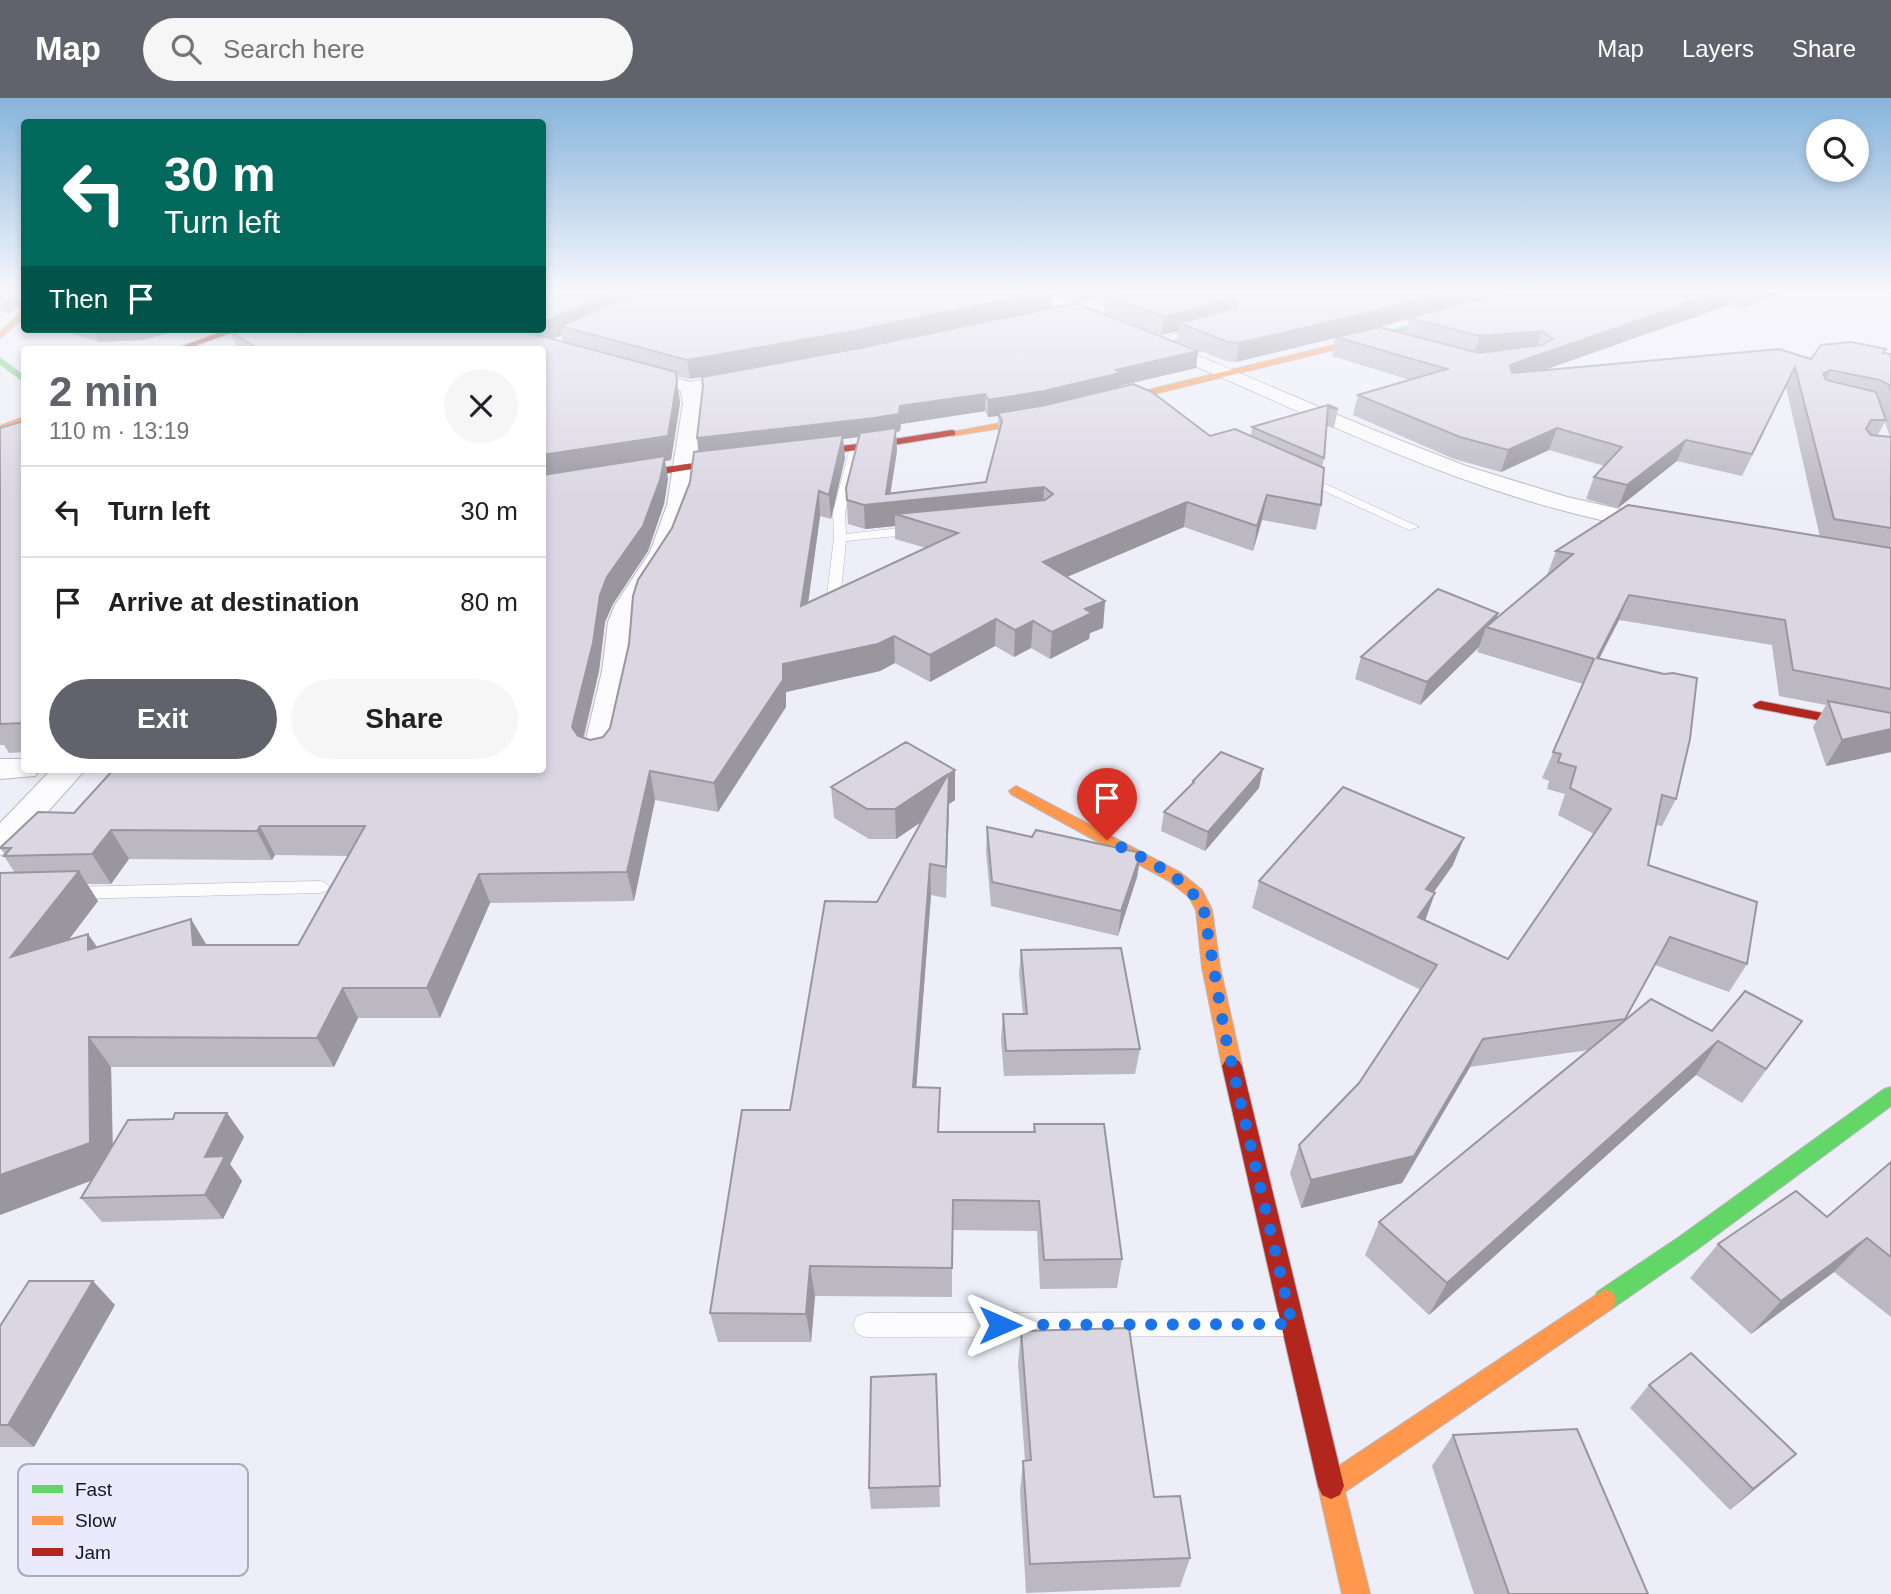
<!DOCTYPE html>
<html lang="en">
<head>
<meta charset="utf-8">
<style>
	:root { --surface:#fff; --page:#f6f6f6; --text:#202124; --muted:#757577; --line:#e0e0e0; --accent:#62626c }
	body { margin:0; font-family:Helvetica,sans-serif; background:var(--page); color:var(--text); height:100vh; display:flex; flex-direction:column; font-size:26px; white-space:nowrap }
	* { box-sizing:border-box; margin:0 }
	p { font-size:23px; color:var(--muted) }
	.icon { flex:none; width:38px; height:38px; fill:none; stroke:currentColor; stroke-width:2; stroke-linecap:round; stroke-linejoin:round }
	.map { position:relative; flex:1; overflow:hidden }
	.side { position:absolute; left:21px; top:248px; width:525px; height:427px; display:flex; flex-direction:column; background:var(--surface); border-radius:7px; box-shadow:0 4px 10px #0003 }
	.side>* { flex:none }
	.top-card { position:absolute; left:21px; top:21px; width:525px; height:214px; border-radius:7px; box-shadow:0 4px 10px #0003; background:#00695c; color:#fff; overflow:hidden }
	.buttons { position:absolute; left:1806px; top:21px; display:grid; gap:14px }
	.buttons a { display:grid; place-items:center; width:63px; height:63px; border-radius:50%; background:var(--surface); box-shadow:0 4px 10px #0003; font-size:35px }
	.pin { position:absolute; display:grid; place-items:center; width:60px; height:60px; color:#fff; margin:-72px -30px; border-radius:50% 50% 50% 0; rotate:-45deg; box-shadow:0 0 7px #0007 }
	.pin .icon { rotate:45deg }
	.me { position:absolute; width:77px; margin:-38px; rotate:90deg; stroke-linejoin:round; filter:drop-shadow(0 0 5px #0008) }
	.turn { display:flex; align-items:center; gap:24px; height:147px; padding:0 28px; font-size:32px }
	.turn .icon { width:91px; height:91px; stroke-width:2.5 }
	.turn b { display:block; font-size:49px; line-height:60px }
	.then { display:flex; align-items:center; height:66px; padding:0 28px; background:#0003; gap:14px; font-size:26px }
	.round { display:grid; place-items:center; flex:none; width:74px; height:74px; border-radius:37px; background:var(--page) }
	.summary { display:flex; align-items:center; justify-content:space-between; height:119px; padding:0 28px }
	h1 { font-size:42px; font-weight:700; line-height:52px; color:var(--accent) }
	.button { display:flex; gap:14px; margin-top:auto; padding:14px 28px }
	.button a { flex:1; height:80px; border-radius:42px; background:var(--accent); color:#fff; font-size:28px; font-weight:700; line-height:80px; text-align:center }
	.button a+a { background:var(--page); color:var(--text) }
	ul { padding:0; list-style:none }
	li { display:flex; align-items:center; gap:21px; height:91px; padding:0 28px; border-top:2px solid var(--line) }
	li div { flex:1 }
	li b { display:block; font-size:26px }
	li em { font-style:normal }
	header { display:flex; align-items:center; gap:42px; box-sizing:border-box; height:98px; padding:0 35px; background:var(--accent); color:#fff }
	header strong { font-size:33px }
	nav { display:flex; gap:38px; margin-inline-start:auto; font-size:24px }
	.search { width:490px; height:63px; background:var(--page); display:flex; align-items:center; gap:18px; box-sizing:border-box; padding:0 24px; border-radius:38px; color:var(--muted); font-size:26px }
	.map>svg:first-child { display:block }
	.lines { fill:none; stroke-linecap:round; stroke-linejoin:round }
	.lane-casing { stroke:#b9b9c3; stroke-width:1 }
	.street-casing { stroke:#b9b9c3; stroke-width:2 }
	.fast-casing { stroke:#b9b9c3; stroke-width:2 }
	.slow-casing { stroke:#b9b9c3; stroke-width:2 }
	.jam-casing { stroke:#b9b9c3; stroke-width:2 }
	.lane { fill:#fcfcfe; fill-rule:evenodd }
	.street { fill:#fcfcfe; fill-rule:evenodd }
	.fast { fill:#63d668; fill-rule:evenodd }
	.slow { fill:#ff974d; fill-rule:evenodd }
	.jam { fill:#b3261e; fill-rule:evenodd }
	.wall { fill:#bbb8c2; fill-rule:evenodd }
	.shaded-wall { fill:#99969e }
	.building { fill:#dad6e2; stroke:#99969e; stroke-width:2 }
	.route { stroke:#1a73e8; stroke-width:12; stroke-dasharray:0 21.6 }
	.key { fill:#eaeafc; stroke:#aaaaba; stroke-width:2 }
	.key-label { font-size:19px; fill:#161620 }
</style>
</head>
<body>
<header>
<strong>Map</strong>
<div class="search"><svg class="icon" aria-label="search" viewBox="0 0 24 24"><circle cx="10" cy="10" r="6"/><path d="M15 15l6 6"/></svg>Search here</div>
<nav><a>Map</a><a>Layers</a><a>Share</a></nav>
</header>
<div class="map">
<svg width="1891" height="1496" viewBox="0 0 1891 1496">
	<rect width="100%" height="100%" fill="#eeeef8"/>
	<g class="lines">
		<defs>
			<g id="lane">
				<polygon points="1200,229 1203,234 1152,247 1148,244"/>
				<polygon points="855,347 860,350 845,414 846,436 917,428 923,432 917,436 846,443 839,512 832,516 825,512 834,440 833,414 850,350"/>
				<polygon points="1298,377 1306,377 1419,429 1409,432 1298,381"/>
				<polygon points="320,783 326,785 329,789 326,793 320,795 70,801 64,799 61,795 64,791 70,789"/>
				<polygon points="1289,1214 1298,1217 1302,1226 1298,1235 1289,1238 866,1239 857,1236 853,1227 857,1218 866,1215"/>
			</g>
			<g id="street">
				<polygon points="1015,191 1038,191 1111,221 1114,225 1105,230 1099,229"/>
				<path d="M 1475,191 C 1490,191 1507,189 1518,199 L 1510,204 Z"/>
				<path d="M 1154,239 L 1371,331 L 1466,368 L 1567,399 L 1668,422 L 1672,427 L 1668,432 C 1648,437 1621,427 1601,422 C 1441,386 1298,310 1148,248 L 1145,244 Z"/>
				<polygon points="632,268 690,284 748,274 757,280 748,286 701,294 703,305 691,407 674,454 641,507 636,524 632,573 614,658 609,665 598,668 587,665 582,658 602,573 608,524 615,507 650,454 667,407 683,305 681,293 625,278 623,274 625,270"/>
				<polygon points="0,661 24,661 24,672 40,672 35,678 0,681"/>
				<polygon points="51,672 85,672 12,754 0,757 0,725"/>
			</g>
			<g id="fast">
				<polygon points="1534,191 1547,191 1370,243 1363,241"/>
				<polygon points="0,260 24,278 24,284 0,266"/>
				<polygon points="1891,989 1891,1008 1695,1153 1613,1210 1605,1213 1597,1210 1594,1202 1597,1194 1679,1139 1884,991"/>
			</g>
			<g id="slow">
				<polygon points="21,214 24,214 24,220 0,240 0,234"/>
				<polygon points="1367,239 1370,243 1044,323 952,338 947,335 1044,317"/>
				<polygon points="24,319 24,325 0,334 0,328"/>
				<polygon points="1016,688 1181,775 1202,792 1212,812 1220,869 1242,968 1239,973 1232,976 1225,973 1222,968 1202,869 1196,812 1189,799 1169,783 1011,696 1009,693"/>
				<polygon points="1605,1191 1613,1194 1616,1202 1613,1210 1345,1394 1370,1496 1342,1496 1318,1388 1322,1379"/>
			</g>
			<g id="jam">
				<polygon points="230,231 242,231 183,252 171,252"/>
				<polygon points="952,332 955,333 955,337 875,350 686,372 542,395 542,389 686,366 875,344"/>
				<polygon points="1760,603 1891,628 1891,636 1755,610 1753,607"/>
				<polygon points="1232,960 1239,963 1242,968 1344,1388 1340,1397 1331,1401 1322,1397 1318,1388 1222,968 1225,963"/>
			</g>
		</defs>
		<use href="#lane" class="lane-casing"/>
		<use href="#street" class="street-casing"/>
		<use href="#fast" class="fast-casing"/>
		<use href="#slow" class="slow-casing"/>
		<use href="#jam" class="jam-casing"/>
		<use href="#lane" class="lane"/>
		<use href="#street" class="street"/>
		<use href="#fast" class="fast"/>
		<use href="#slow" class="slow"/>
		<use href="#jam" class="jam"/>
	</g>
	<g class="wall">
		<polygon points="0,191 24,191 24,217 20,209 16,209 9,216 0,213"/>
		<path d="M 552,191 L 1489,191 L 1487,198 L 1514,191 L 1788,191 L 1743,210 L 1729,207 L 1544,272 L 1811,261 L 1883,255 L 1891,256 L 1891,654 L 1826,668 L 1813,629 L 1826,607 L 1779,598 L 1772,547 L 1619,522 L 1599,561 L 1676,701 L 1662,728 L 1656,727 L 1648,767 L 1747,866 L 1729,894 L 1655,867 L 1624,923 L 1712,933 L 1802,923 L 1742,1005 L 1696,977 L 1429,1217 L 1365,1157 L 1379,1124 L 1589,952 L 1470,969 L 1402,1085 L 1301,1110 L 1290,1075 L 1299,1047 L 1359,985 L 1421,892 L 1252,810 L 1259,783 L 1453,767 L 1434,794 L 1435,795 L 1425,822 L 1508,861 L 1594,736 L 1558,717 L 1565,696 L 1547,691 L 1549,683 L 1542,680 L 1583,586 L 1477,554 L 1479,549 L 1420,607 L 1355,581 L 1361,559 L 1498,515 L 1496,520 L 1548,477 L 1547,477 L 1556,453 L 1820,439 L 1786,289 L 1742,378 L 1677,363 L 1618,410 L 1586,401 L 1594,379 L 1605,368 L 1549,352 L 1501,374 L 1454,361 L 1353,317 L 1358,297 L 1410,282 L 1332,258 L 1335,240 L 1236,264 L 1226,263 L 1176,243 L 1178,233 L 1161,237 L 1104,215 L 1105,198 L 1078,204 L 1052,194 L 1051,210 L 1198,253 L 1196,270 L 1119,288 L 1119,290 L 1210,338 L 1251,338 L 1252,329 L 1328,307 L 1338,311 L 1334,330 L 1326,328 L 1324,360 L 1322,369 L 1321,407 L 1316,432 L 1262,422 L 1253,453 L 1184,429 L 1067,479 L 1105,503 L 1103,530 L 1090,535 L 1089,541 L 1050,561 L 1031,550 L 1014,559 L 995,548 L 930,584 L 895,565 L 880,573 L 786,594 L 786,609 L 718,714 L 655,702 L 634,803 L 490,805 L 440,920 L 358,920 L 334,969 L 111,969 L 113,1047 L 173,1021 L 227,1015 L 244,1039 L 230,1066 L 242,1083 L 223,1121 L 102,1124 L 81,1100 L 91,1083 L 0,1117 L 0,775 L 15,775 L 4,758 L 5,757 L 0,750 L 74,715 L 542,672 L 542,252 L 237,252 L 230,234 L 303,235 L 345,233 L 352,231 L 542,231 L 542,195 ZM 1409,221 L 1405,235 L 1380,229 ZM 562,237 L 563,244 L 552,241 ZM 676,278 L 690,281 L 702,279 L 703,289 L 699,353 L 690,384 L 672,430 L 610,630 L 603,639 L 590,642 L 584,640 L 599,573 L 605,524 L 613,506 L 648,453 L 664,406 L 668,381 L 665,363 L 671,362 L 680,305 ZM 985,313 L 988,319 L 998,318 L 998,339 L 986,384 L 890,395 L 897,353 L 896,334 L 900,333 L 901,326 ZM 1885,324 L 1890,339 L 1877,338 ZM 859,339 L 846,390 L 848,426 L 865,431 L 895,428 L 895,441 L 926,450 L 808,505 L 820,418 L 831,421 L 845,360 L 843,341 ZM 275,757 L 348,758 L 298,847 L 206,847 L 191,821 L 98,850 L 68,842 L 98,803 L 87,786 L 111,786 L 129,761 L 272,762 Z"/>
		<polygon points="56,231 181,231 143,242 99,244"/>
		<polygon points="24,323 24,654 9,655 4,647 0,647 0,330"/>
		<polygon points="1193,683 1259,690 1205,753 1161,733 1164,714 1192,686"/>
		<polygon points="831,689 955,702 949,706 946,800 931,797 916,989 939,1034 1033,1034 1034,1026 1122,1161 1117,1190 1040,1191 1037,1133 952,1132 952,1199 815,1198 811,1244 718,1244 710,1215 790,1012 877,804 921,724 896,741 869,741 834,720"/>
		<polygon points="987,729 1032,739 1141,755 1137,779 1118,838 991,808 986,753"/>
		<polygon points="1021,852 1140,951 1135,976 1004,978 1001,941 1003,916 1023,916 1019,876"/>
		<polygon points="1891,1064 1891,1219 1834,1174 1751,1236 1690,1180 1718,1146 1827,1119"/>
		<polygon points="115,1207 34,1349 0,1349 0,1228"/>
		<polygon points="1021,1233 1154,1399 1190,1460 1180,1489 1026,1495 1020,1394 1023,1363 1025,1363 1018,1266"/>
		<polygon points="936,1276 940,1409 871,1411 869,1390"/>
		<polygon points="1649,1287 1796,1356 1730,1412 1630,1310"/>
		<polygon points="1453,1337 1648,1496 1474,1496 1432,1368"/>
	</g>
	<g class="shaded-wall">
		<polygon points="18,191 18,205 20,209 16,209 9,216 0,199 8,193"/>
		<polygon points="620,191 652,191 560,228 562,237 548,243 544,224"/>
		<polygon points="1079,191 1138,191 1105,197 1105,198 1078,204"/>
		<polygon points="1453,191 1489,191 1487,198 1367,232 1336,239 1335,240 1236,264 1239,245"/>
		<polygon points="1728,191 1735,191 1729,207 1504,286 1510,267"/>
		<polygon points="1752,191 1788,191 1743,210 1751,192"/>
		<polygon points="1052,192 1051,210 859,251 690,281 687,262"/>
		<polygon points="1233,200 1230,219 1179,225 1178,233 1161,237 1164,219"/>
		<polygon points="93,231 181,231 143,242 99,244"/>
		<polygon points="1542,233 1536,252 1474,257 1480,238"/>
		<polygon points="1198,253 1196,270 1119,288 1118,292 1043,310 998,315 998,318 988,319 988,302"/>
		<polygon points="1830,272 1821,292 1823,276"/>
		<polygon points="677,283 680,305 671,362 665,363 668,381 664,406 648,453 613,506 605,524 599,573 579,657 572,629 542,381 542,357"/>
		<polygon points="985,296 985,313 901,326 900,333 896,334 897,353 889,404 1044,389 1043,413 895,416 895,428 865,431 864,407 875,337 843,341 845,360 831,421 829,397 699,358 697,340"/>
		<polygon points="1557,330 1549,352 1501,374 1508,352"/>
		<polygon points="1686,342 1677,363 1618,410 1627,387"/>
		<polygon points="819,393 820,418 804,535 801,508"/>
		<polygon points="1267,397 1262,422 1253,453 1257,428"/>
		<polygon points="1187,404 1184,429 1041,490 1043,464"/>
		<polygon points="1629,497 1619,522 1586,586 1597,560"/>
		<polygon points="1105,503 1103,530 1090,535 1089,541 1050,561 1052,534 1085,511"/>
		<polygon points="1498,515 1492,531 1486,529 1479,549 1420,607 1427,584"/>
		<polygon points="996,521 995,548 930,584 930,557"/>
		<polygon points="1033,523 1031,550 1014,559 1015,532"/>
		<polygon points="894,538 895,565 880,573 786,594 786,609 718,714 714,685 783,566"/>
		<polygon points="1891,631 1891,654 1826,668 1842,642"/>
		<polygon points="1263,671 1259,690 1205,753 1208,734"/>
		<polygon points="955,672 955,702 949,706 946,800 949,676"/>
		<polygon points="650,673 655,702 634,803 627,774"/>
		<polygon points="948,676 948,706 896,741 895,711"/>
		<polygon points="260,728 275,757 272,762 257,733"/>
		<polygon points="111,732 129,761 111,786 92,756"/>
		<polygon points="1464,740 1453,767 1416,819 1426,791"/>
		<polygon points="1141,755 1137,779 1118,838 1121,813"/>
		<polygon points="930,766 931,797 914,1020 913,989"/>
		<polygon points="79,773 98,803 33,889 11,859"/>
		<polygon points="479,776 490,805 440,920 427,890"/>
		<polygon points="1435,795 1425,823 1418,819"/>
		<polygon points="191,821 209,851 193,847"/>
		<polygon points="88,836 109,866 88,852"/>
		<polygon points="343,890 358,920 334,969 317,940"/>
		<polygon points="89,939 111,969 113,1074 0,1117 0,1077"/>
		<polygon points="1483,941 1470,969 1402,1085 1301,1110 1311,1082"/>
		<polygon points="1718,943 1696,977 1429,1217 1447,1185"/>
		<polygon points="227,1015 244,1039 230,1066 242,1083 223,1121 205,1097 205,1059"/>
		<polygon points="1867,1140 1834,1174 1751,1236 1781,1203"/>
		<polygon points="810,1168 815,1198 811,1244 806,1216"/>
		<polygon points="93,1183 115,1207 34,1349 8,1327"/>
		<polygon points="1796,1356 1771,1378 1730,1412 1753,1391"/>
	</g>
	<g class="building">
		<polygon points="0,191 16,191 8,193 0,199"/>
		<polygon points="18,191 24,191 24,207 18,205"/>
		<polygon points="552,191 620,191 544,224 542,224 542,195"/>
		<polygon points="643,191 1050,191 1052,192 859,232 687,262 560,228 636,196"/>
		<polygon points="1131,191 1453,191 1372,214 1239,245 1228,244 1179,225 1235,210 1237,206 1233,200 1164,219 1105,197"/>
		<polygon points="1514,191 1728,191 1510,267 1512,275 1779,251 1811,261 1821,247 1851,244 1886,251 1883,255 1891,256 1891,292 1889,287 1880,282 1830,272 1823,276 1826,282 1876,294 1886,322 1871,322 1866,331 1871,337 1891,339 1891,430 1834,421 1795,269 1752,356 1686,342 1627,387 1594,379 1622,349 1557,330 1508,352 1460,339 1358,297 1447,271 1336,239 1379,229 1479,255 1542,247 1553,241 1542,233 1480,238 1409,220"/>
		<polygon points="1076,205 1198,253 1116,272 1120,275 1044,293 988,302 985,296 900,308 899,316 874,320 697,340 703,288 702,279 860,250"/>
		<polygon points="240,231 288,231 303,235 319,231 340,231 345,233 352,231 520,231 535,234 537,237 676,274 677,283 668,338 542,357 542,252 261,252 230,234"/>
		<polygon points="1133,286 1152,294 1210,338 1235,331 1324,370 1321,407 1267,397 1257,428 1187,404 1043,464 1105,503 1085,511 1092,515 1052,534 1033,523 1015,532 996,521 930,557 894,538 878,546 783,566 783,582 714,685 650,673 627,774 479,776 427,890 343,890 317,940 89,939 90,1045 0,1077 0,775 79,773 11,859 88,836 88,852 191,821 193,847 298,847 365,728 260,728 257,733 111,732 92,756 4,758 11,750 0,750 38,714 74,715 113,672 542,672 542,377 665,358 660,382 643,428 607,479 600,497 593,545 572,629 578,638 590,642 603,639 610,630 629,546 633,498 638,482 672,430 690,384 694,354 843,337 829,397 819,393 801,508 958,435 895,416 1045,402 1053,396 1044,389 864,407 847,402 846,390 860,335 896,330 886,396 986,384 1002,323 998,315 1046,307"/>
		<polygon points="1328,307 1338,311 1328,309 1324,360 1252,329"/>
		<polygon points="24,323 24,625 0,626 0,330"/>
		<polygon points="1628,407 1891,450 1891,591 1793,572 1785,522 1629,497 1597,560 1664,576 1673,575 1697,580 1690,641 1676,701 1662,697 1648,767 1757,804 1747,866 1670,839 1625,921 1483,941 1414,1058 1311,1082 1299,1047 1359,985 1437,867 1259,783 1343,689 1464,740 1426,791 1435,795 1418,819 1508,861 1611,711 1570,690 1576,669 1558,664 1561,656 1553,654 1594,561 1486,529 1573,456 1556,453"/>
		<polygon points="1438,491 1498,515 1427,584 1361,559"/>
		<polygon points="1828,603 1891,615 1891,631 1842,642"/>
		<polygon points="906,644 955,672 949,676 946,769 930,766 913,989 940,990 938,1034 1035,1034 1034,1026 1104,1026 1122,1161 1044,1162 1039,1103 953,1102 952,1170 810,1168 806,1216 710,1215 742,1012 790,1012 825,803 877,804 948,676 895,711 867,711 831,689"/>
		<polygon points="1221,654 1263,671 1208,734 1164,714 1194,684 1193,683"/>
		<polygon points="987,729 1032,739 1036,732 1141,755 1121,813 992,784"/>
		<polygon points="1121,850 1140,951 1006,953 1003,916 1027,916 1021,852"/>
		<polygon points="1745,893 1802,923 1766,971 1718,943 1447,1185 1379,1124 1651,901 1712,933"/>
		<polygon points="175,1015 227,1015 205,1059 225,1058 205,1097 81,1100 128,1022 173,1021"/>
		<polygon points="1891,1064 1891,1159 1867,1140 1781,1203 1718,1146 1796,1093 1827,1119"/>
		<polygon points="29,1183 93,1183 8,1327 0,1327 0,1228"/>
		<polygon points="1129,1230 1154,1399 1180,1398 1190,1460 1030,1466 1023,1363 1031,1362 1021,1233"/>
		<polygon points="1691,1255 1796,1356 1753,1391 1649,1287"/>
		<polygon points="936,1276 940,1388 869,1390 871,1279"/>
		<polygon points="1577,1331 1648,1496 1509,1496 1453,1337"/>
	</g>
	<linearGradient id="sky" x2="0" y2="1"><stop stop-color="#86b4db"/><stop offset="0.48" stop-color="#f7f7fc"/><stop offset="1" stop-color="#f7f7fc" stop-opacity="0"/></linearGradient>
	<rect width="1891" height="401" fill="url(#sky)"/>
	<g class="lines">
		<path class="route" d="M 1000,1227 L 1292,1226 L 1225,937 L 1204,813 C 1187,776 1141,760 1107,742"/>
	</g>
	<rect x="18" y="1366" width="230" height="112" rx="10" class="key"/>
	<rect x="32" y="1387" width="31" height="8" fill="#63d668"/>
	<rect x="32" y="1418" width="31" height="9" fill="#ff974d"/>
	<rect x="32" y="1450" width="31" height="8" fill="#b3261e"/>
	<g class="key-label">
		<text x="75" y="1398">Fast</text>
		<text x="75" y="1429">Slow</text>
		<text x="75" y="1461">Jam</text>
	</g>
</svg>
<div class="buttons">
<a><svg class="icon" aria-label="search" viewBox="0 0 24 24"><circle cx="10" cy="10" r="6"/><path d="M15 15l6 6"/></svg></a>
</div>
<div class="pin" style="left:1107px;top:742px;background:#d93025"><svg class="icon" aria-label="arrive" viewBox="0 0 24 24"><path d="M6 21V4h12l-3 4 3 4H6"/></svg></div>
<svg class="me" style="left:1000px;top:1227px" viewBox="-20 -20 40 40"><path d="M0-17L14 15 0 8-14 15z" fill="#1a73e8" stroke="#fff" stroke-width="4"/></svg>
<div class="top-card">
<div class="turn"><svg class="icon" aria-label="left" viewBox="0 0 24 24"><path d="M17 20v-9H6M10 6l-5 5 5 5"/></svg><div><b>30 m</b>Turn left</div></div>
<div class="then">Then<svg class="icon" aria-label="arrive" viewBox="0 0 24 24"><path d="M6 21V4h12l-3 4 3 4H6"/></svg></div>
</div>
<section class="side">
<div class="summary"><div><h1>2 min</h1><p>110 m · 13:19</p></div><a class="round"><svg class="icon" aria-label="close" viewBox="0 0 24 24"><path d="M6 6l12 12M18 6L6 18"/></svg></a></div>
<ul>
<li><svg class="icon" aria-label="left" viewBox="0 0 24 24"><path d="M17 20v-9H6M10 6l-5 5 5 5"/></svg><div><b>Turn left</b></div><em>30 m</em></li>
<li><svg class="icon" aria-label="arrive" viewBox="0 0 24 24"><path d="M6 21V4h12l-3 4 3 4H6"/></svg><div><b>Arrive at destination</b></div><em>80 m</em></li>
</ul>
<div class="button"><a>Exit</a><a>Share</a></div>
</section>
</div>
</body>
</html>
